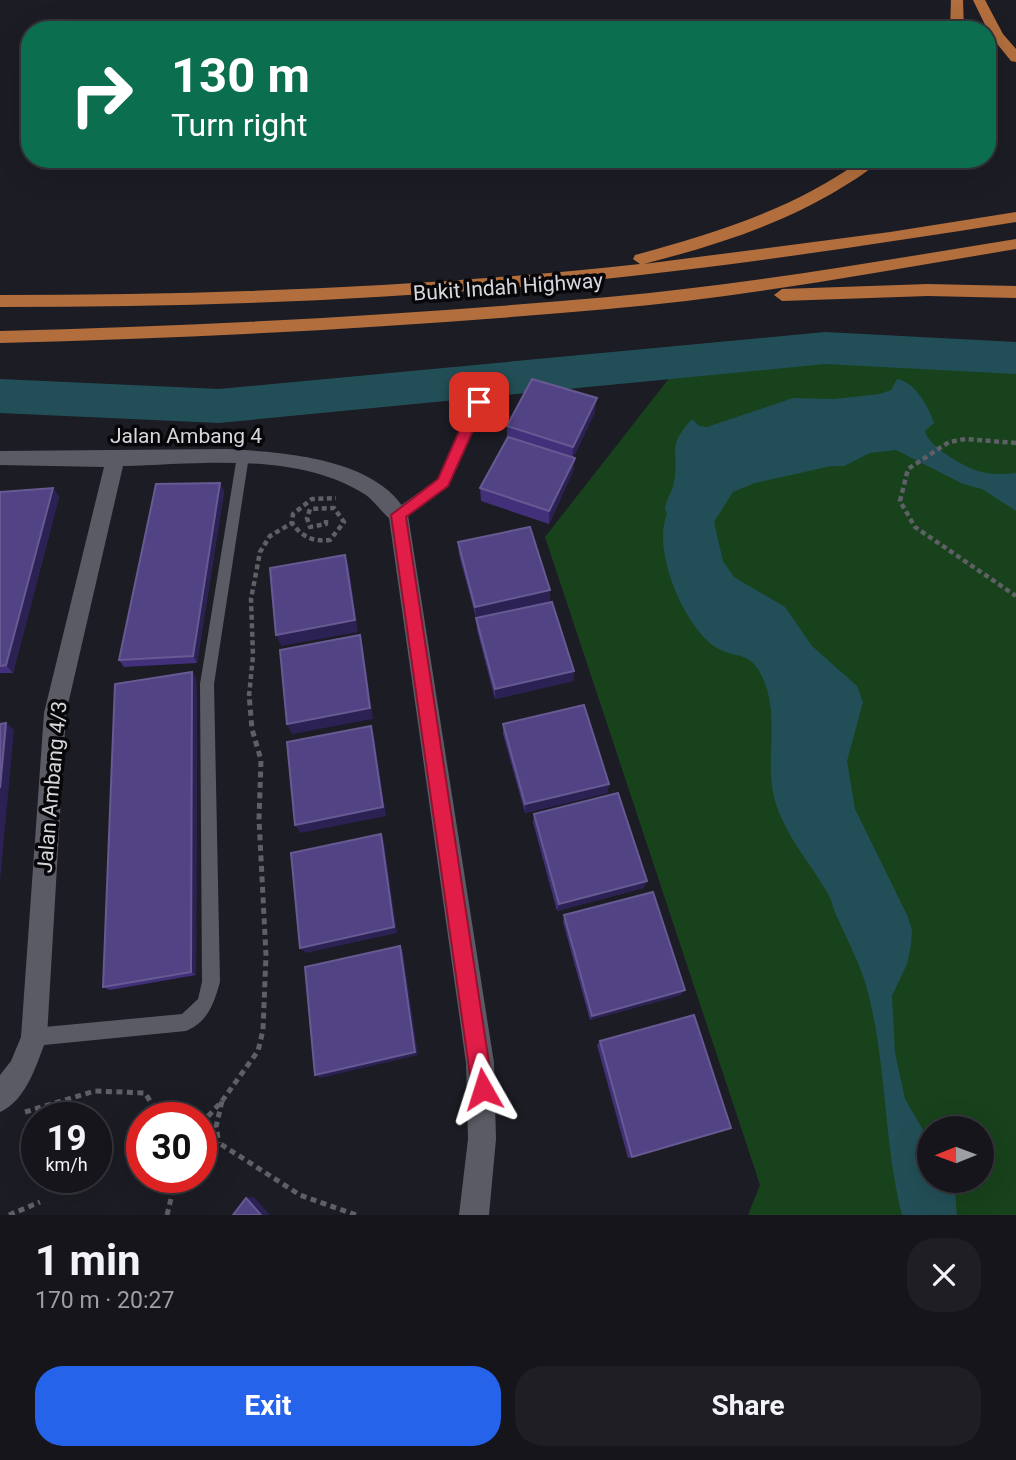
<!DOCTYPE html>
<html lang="en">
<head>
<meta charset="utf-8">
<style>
	:root { --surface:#15151b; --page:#1e1e24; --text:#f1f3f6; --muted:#9d9fa3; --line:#34343a; --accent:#2563eb }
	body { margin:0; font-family:Roboto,sans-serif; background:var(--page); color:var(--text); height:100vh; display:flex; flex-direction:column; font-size:26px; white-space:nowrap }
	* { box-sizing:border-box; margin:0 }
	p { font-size:23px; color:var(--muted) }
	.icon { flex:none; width:38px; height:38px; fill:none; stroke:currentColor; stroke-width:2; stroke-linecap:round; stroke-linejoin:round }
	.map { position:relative; height:1215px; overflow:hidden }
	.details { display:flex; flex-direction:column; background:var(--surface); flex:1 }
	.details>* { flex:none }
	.guide { position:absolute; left:21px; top:21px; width:975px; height:147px; border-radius:28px; box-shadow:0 7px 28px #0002,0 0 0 2px var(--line); background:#0b6e4f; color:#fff; overflow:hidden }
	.needle { width:46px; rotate:269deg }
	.controls { position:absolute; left:917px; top:1116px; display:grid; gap:14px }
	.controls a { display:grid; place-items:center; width:77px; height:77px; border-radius:50%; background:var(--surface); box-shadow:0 7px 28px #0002,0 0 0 2px var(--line); font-size:35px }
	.speed { position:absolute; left:21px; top:1102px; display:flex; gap:14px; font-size:35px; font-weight:700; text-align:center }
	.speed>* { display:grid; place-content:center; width:91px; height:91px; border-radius:50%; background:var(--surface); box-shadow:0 7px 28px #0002,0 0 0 2px var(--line); line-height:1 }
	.speed small { font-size:18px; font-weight:400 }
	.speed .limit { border:10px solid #d22; background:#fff; color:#111 }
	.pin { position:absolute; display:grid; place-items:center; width:60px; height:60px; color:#fff; margin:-30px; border-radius:14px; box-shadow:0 4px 10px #0006 }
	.me { position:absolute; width:77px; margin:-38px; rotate:354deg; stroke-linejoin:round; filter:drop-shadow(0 0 5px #0008) }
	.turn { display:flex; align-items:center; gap:24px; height:147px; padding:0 35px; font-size:32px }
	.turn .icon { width:91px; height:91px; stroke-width:2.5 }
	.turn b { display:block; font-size:49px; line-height:60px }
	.round { display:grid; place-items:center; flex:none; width:74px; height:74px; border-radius:28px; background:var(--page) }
	.head { display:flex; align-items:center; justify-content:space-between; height:119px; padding:0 35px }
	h1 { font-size:42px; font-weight:700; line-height:52px }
	.button { display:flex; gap:14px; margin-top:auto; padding:14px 35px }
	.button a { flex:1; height:80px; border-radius:28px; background:var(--accent); color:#fff; font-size:28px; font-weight:700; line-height:80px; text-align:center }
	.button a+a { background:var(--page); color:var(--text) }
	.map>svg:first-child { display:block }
	.green { fill:#17421b; fill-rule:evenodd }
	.water { fill:#224f57 }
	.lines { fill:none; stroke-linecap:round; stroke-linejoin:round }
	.river { fill:#224f57; fill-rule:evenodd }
	.path-far1 { stroke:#5f5f66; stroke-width:4.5; stroke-dasharray:5 3.5; stroke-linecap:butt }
	.path { stroke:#5f5f66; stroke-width:5; stroke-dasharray:6 4.5; stroke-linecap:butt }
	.service { fill:#5b5b65; fill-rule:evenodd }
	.minor { fill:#5b5b65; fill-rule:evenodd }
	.trunk { fill:#b26e3d; fill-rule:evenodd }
	.wall { fill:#42317a }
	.shaded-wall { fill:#2c2153 }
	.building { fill:#524385; stroke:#675a92; stroke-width:2 }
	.route { fill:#e11d48; stroke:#92132f; stroke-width:2 }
	.labels { text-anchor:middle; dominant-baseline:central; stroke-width:7; stroke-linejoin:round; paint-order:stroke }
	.street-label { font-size:21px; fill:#d6d6dc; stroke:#07070a }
</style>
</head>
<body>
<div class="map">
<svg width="1016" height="1215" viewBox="0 0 1016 1215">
	<rect width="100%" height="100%" fill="#1c1c24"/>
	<path class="green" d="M 917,351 L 1016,358 L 1016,1215 L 748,1215 L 760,1185 L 545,537 L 674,372 L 843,353 ZM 929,1129 L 982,1129 L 982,1181 L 929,1181 Z"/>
	<path class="water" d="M 897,379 C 914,381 929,407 934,423 L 925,431 C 927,446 967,469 982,472 C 993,475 1005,474 1016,473 L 1016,511 L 982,489 L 963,484 L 896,450 L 870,453 L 844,466 L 831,466 L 755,483 L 733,492 L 714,522 L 723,561 L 734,577 L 785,607 L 812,646 L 857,686 L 863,702 L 847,761 L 855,809 L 908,917 L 912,930 L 911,945 L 907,964 L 892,996 L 895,1053 L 905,1099 L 929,1140 L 929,1181 L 954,1181 L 957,1215 L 902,1215 C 883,1139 887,1060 866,985 C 859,962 847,939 837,917 C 833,909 832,900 827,892 C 809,861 786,837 775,801 C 764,762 780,719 764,681 C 750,646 734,662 711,644 C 682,620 652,550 667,514 L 665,509 C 666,499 672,493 674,482 C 680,450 665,449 692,419 L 699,426 L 707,427 L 793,398 L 834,399 L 880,394 L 891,390 Z"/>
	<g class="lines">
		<polygon class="river" points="825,332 1016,342 1016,374 825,364 219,423 0,413 0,379 219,389"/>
		<g class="path-far1">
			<polyline points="1016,443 966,439 949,442 908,469 900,501 915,527 1016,596"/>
			<path d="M 326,520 L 326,524 L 310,527 L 307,518 L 310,509 L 334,508 L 344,522 L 330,540 C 313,542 302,537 292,523 L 293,514 L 312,499 L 336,498"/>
			<polyline points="249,696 253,656 251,599 260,552 270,536 292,523"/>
		</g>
		<g class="path">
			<polyline points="222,1101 258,1051 263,1030 266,955 259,819 261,760 252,729 249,694"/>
			<polyline points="25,1112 95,1091 145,1093 161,1118"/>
			<polyline points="201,1124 222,1101 216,1127 219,1143"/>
			<polyline points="201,1139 219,1143 300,1195 356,1215"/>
			<polyline points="130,1144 142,1136"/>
			<polyline points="9,1215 40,1202"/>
			<polyline points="167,1215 176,1178"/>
		</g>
		<g class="service">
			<polygon points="479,397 485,402 448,486 403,519 393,519 391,515 393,511 438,479 473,402"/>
			<path d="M 243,451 L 249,456 L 214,684 L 220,982 C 214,1003 208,1022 186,1031 L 34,1046 L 28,1043 L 25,1037 L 28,1031 L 34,1028 L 182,1014 L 198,999 L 202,982 L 200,684 L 237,456 Z"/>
		</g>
		<path class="minor" d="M 227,449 C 283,452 379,458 408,515 L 494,1063 L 496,1139 L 489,1215 L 459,1215 L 468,1139 L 466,1063 L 389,518 C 381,511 374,501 366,495 C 297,451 201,464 123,466 L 66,713 L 47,1037 C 37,1063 27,1100 0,1112 L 0,1075 L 11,1061 L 21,1037 L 44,713 L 104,467 L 0,465 L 0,451 Z"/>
		<g class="trunk">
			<polygon points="951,0 963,0 964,30 950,30"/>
			<polygon points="973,0 985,0 1003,34 1016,49 1016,62 1011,61 990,35"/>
			<path d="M 863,159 L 880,159 C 870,171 854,180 841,188 C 781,225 713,246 644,264 L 890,232 L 1016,212 L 1016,222 C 847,249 678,274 507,288 C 338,302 170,307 0,307 L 0,295 C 214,295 427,287 640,264 L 633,259 L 635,255 C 716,233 794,209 863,159 Z"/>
			<path d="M 1016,239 L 1016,249 C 880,272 745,297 608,309 C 405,327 203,338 0,343 L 0,331 C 203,326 405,315 608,297 C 745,285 880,261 1016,239 Z"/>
			<polygon points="928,284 1016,286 1016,298 928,296 782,301 774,295 782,289"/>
		</g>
	</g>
	<g class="wall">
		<polygon points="595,412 573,458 575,458 573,471 549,524 481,501 480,488 507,439 507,426"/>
		<polygon points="220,483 224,492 197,663 124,667 119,660"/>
		<polygon points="53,488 59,497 13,673 0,673 0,492"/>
		<polygon points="458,542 550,602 574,671 573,681 495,699 477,630 476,618 459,555"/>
		<polygon points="192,672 196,679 197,703 196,975 110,990 103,987"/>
		<polygon points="503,724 609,784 607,793 525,813 503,734"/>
		<polygon points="534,814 647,881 643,888 557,911 533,822"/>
		<polygon points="564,915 681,995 590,1020 563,922"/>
		<polygon points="600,1041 632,1157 628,1158 597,1045"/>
	</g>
	<g class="shaded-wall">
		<polygon points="597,398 595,412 572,460 573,447"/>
		<polygon points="575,458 573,471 549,524 549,511"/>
		<polygon points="220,483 224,492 197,663 193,656"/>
		<polygon points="53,488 59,497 13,673 6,665"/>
		<polygon points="345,555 349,567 358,632 281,646 276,635"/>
		<polygon points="550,590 550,602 476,618 475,607"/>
		<polygon points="360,635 363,647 373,719 292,734 287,724"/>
		<polygon points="574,671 573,681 495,699 495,689"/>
		<polygon points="192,672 196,679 197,703 196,975 191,972"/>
		<polygon points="6,723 14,730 0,882 0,788"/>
		<polygon points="371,726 374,735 386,816 300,833 295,825"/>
		<polygon points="609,784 607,793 525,813 525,804"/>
		<polygon points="381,834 384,842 397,933 306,953 300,948"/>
		<polygon points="647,881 643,888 557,911 559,904"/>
		<polygon points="400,946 403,952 418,1055 320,1078 315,1075"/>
		<polygon points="685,990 681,995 590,1020 592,1016"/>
		<polygon points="254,1197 270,1215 261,1215 246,1198"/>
	</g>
	<g class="building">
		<polygon points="532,379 597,398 573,447 507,426"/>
		<polygon points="508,437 575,458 549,511 480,488"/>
		<polygon points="220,483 193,656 119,660 156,484"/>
		<polygon points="53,488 6,665 0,666 0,492"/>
		<polygon points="530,527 550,590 475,607 458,542"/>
		<polygon points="345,555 355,620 276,635 270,568"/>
		<polygon points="552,602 574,671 495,689 476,618"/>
		<polygon points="360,635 370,708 287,724 280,650"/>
		<polygon points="192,672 191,972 103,987 115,684"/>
		<polygon points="584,705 609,784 525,804 503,724"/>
		<polygon points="6,723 0,788 0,724"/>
		<polygon points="371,726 383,807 295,825 287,742"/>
		<polygon points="618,793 647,881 559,904 534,814"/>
		<polygon points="381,834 394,927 300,948 291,853"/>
		<polygon points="653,892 685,990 592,1016 564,915"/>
		<polygon points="400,946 415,1052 315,1075 305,967"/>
		<polygon points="694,1015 731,1128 632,1157 600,1041"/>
		<polygon points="246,1198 261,1215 233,1215"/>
	</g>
	<polygon class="route" points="479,396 486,402 448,486 406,517 493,1089 490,1096 483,1099 475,1096 472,1089 391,515 438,479 472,402"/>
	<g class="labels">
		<g class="street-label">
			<text transform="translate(508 287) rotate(-4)">Bukit Indah Highway</text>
			<text x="186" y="436">Jalan Ambang 4</text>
			<text transform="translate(52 787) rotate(-85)">Jalan Ambang 4/3</text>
		</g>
	</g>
</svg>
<div class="controls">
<a><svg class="needle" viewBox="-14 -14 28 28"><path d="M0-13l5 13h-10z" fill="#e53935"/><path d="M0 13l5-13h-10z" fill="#9d9fa3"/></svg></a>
</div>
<div class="speed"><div>19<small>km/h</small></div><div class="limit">30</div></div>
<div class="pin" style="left:479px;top:402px;background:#d93025"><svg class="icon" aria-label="arrive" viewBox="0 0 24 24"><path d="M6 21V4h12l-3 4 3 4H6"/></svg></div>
<svg class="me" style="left:483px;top:1089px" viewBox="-20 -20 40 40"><path d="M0-17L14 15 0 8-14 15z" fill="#e11d48" stroke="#fff" stroke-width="4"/></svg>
<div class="guide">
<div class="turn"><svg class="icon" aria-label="right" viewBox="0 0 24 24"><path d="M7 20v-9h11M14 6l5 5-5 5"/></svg><div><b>130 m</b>Turn right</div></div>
</div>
</div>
<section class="details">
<div class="head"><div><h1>1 min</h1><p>170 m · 20:27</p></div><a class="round"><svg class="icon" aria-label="close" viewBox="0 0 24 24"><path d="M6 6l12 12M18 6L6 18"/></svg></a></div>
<div class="button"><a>Exit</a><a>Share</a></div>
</section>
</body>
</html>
